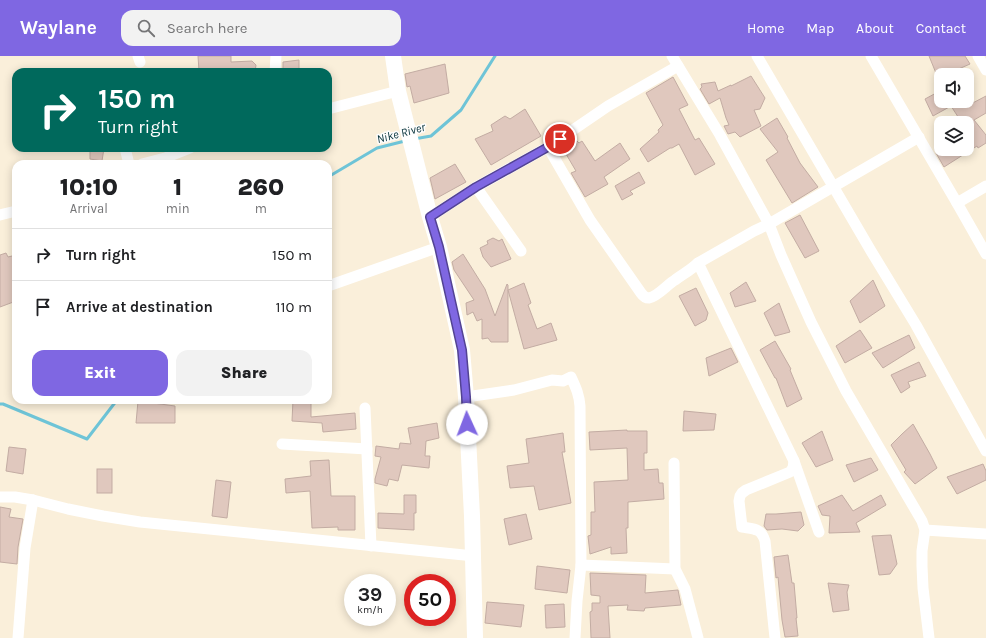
<!DOCTYPE html>
<html lang="en">
<head>
<meta charset="utf-8">
<style>
	:root { --surface:#fff; --page:#f2f2f2; --text:#202124; --muted:#757577; --line:#e0e0e0; --accent:#7f67e2 }
	body { margin:0; font-family:Karla,sans-serif; background:var(--page); color:var(--text); height:100vh; display:flex; flex-direction:column; font-size:15px; white-space:nowrap }
	* { box-sizing:border-box; margin:0 }
	p { font-size:13px; color:var(--muted) }
	.icon { flex:none; width:22px; height:22px; fill:none; stroke:currentColor; stroke-width:2; stroke-linecap:round; stroke-linejoin:round }
	.map { position:relative; flex:1; overflow:hidden }
	.details { position:absolute; left:12px; top:104px; width:320px; height:244px; display:flex; flex-direction:column; background:var(--surface); border-radius:12px; box-shadow:0 2px 10px #0003 }
	.details>* { flex:none }
	.guide { position:absolute; left:12px; top:12px; width:320px; height:84px; border-radius:12px; box-shadow:0 2px 10px #0003; background:#00695c; color:#fff; overflow:hidden }
	.tools { position:absolute; left:934px; top:12px; display:grid; gap:8px }
	.tools a { display:grid; place-items:center; width:40px; height:40px; border-radius:8px; background:var(--surface); box-shadow:0 2px 10px #0003; font-size:20px }
	.speed { position:absolute; left:344px; top:518px; display:flex; gap:8px; font-size:20px; font-weight:700; text-align:center }
	.speed>* { display:grid; place-content:center; width:52px; height:52px; border-radius:50%; background:var(--surface); box-shadow:0 2px 10px #0003; line-height:1 }
	.speed small { font-size:10px; font-weight:400 }
	.speed .limit { border:6px solid #d22; background:#fff; color:#111 }
	.pin { position:absolute; display:grid; place-items:center; width:34px; height:34px; color:#fff; margin:-17px; border:2px solid #fff; border-radius:50%; box-shadow:0 1px 4px #0007 }
	.me { position:absolute; width:44px; margin:-22px; rotate:358deg; stroke-linejoin:round; filter:drop-shadow(0 0 3px #0008) }
	.turn { display:flex; align-items:center; gap:14px; height:84px; padding:0 20px; font-size:18px }
	.turn .icon { width:52px; height:52px; stroke-width:2.5 }
	.turn b { display:block; font-size:28px; line-height:34px }
	.eta { display:flex; justify-content:space-evenly; align-items:center; height:68px; text-align:center }
	.eta b { font-size:24px; font-weight:800; line-height:28px }
	.action { display:flex; gap:8px; margin-top:auto; padding:8px 20px }
	.action a { flex:1; height:46px; border-radius:12px; background:var(--accent); color:#fff; font-size:16px; font-weight:800; line-height:46px; text-align:center }
	.action a+a { background:var(--page); color:var(--text) }
	ul { padding:0; list-style:none }
	li { display:flex; align-items:center; gap:12px; height:52px; padding:0 20px; border-top:1px solid var(--line) }
	li div { flex:1 }
	li b { display:block; font-size:15px }
	li em { font-style:normal }
	header { display:flex; align-items:center; gap:24px; box-sizing:border-box; height:56px; padding:0 20px; background:var(--accent); color:#fff }
	header strong { font-size:19px }
	nav { display:flex; gap:22px; margin-inline-start:auto; font-size:14px }
	.search { width:280px; height:36px; background:var(--page); display:flex; align-items:center; gap:10px; box-sizing:border-box; padding:0 14px; border-radius:12px; color:var(--muted); font-size:15px }
	.map>svg:first-child { display:block }
	.lines { fill:none; stroke-linecap:round; stroke-linejoin:round }
	.stream { stroke:#6ec4d7; stroke-width:3 }
	.building { fill:#e0c8be; stroke:#c3aca3 }
	.street { stroke:#fff; stroke-width:11 }
	.secondary { stroke:#fff; stroke-width:16 }
	.route-casing { stroke:#534393; stroke-width:10 }
	.route { stroke:#7f67e2; stroke-width:7 }
	.labels { text-anchor:middle; dominant-baseline:central; stroke-width:3; stroke-linejoin:round; paint-order:stroke }
	.water-label { font-size:12px; font-style:italic; fill:#06323a; stroke:#fdfdfd }
</style>
</head>
<body>
<header>
<strong>Waylane</strong>
<div class="search"><svg class="icon" aria-label="search" viewBox="0 0 24 24"><circle cx="10" cy="10" r="6"/><path d="M15 15l6 6"/></svg>Search here</div>
<nav><a>Home</a><a>Map</a><a>About</a><a>Contact</a></nav>
</header>
<div class="map">
<svg width="986" height="582" viewBox="0 0 986 582">
	<rect width="100%" height="100%" fill="#faefda"/>
	<g class="lines">
		<g class="stream">
			<polyline points="414,83 431,80 461,54 495,0"/>
			<polyline points="328,121 377,92 405,85"/>
			<polyline points="0,348 3,348 87,383 117,344"/>
		</g>
	</g>
	<g class="building">
		<polygon points="198,0 231,0 231,6 252,5 256,9 255,16 204,16 204,14 199,15"/>
		<polygon points="929,0 965,0 970,8 945,19 941,19 941,21 938,22"/>
		<polygon points="299,4 299,16 283,16 283,6"/>
		<polygon points="445,8 449,37 414,47 410,30 407,31 405,18"/>
		<polygon points="751,20 765,42 760,53 754,54 761,70 740,81 735,76 728,78 724,70 729,69 726,62 720,42 709,48 700,33 702,31 701,28 715,26 718,35 731,29 731,30"/>
		<polygon points="673,21 688,49 679,53 695,84 699,82 715,108 695,119 679,88 672,92 670,92 648,106 640,93 659,76 658,74 663,69 646,37"/>
		<polygon points="938,36 941,40 941,45 962,45 959,47 961,51 965,47 967,50 986,40 986,57 974,64 986,79 986,87 978,92 977,90 944,111 936,97 944,93 967,93 967,67 962,67 951,50 933,60 925,43"/>
		<polygon points="525,53 541,80 491,109 475,83 493,75 491,69 505,60 510,63"/>
		<polygon points="777,62 788,81 787,82 800,107 818,131 792,147 766,104 778,96 760,73"/>
		<polygon points="577,85 579,87 582,85 595,105 620,87 630,103 604,121 608,128 585,141 571,117 576,115 566,98 568,95 567,91"/>
		<polygon points="90,92 104,92 102,105 90,103"/>
		<polygon points="455,108 466,126 435,143 430,122"/>
		<polygon points="639,116 645,127 630,135 633,138 622,144 615,130"/>
		<polygon points="800,159 819,195 805,202 785,167"/>
		<polygon points="493,182 499,185 502,183 511,203 491,211 483,201 480,192 488,188 487,185"/>
		<polygon points="6,197 8,201 16,199 16,245 0,251 0,199"/>
		<polygon points="463,198 485,233 495,260 507,228 508,229 508,286 491,286 488,282 482,283 482,263 477,265 473,256 467,259 466,247 474,244 454,214 452,206"/>
		<polygon points="873,224 885,250 860,267 850,245"/>
		<polygon points="746,226 756,245 735,251 730,237"/>
		<polygon points="524,227 531,247 528,249 537,273 551,267 557,284 524,293 508,234"/>
		<polygon points="696,232 708,257 706,264 695,270 679,240"/>
		<polygon points="779,247 790,276 775,280 764,257"/>
		<polygon points="860,274 872,292 845,307 836,290"/>
		<polygon points="909,279 915,292 883,312 872,297"/>
		<polygon points="775,285 791,313 790,314 802,343 787,351 776,322 775,322 760,294"/>
		<polygon points="731,292 738,306 709,320 706,302"/>
		<polygon points="919,306 926,320 908,326 910,331 901,337 891,319"/>
		<polygon points="293,344 311,344 311,361 355,357 356,373 323,376 322,367 292,365"/>
		<polygon points="138,345 175,350 175,367 136,367"/>
		<polygon points="684,355 716,358 714,374 683,375"/>
		<polygon points="437,367 439,382 426,385 425,400 430,400 429,412 402,409 398,425 389,423 387,430 375,427 375,423 381,401 375,400 376,390 399,393 400,387 411,388 408,372"/>
		<polygon points="913,368 930,398 937,412 915,428 904,416 906,414 891,389 902,378"/>
		<polygon points="627,374 627,375 647,375 647,397 644,397 644,414 658,413 659,427 663,427 664,443 628,446 628,472 626,472 627,497 611,498 611,491 590,498 588,480 591,479 591,456 595,456 594,426 628,424 627,392 590,394 589,376"/>
		<polygon points="822,375 833,404 816,411 802,387"/>
		<polygon points="563,377 565,396 562,396 571,447 539,454 534,430 510,432 507,410 529,407 526,383"/>
		<polygon points="9,391 26,393 23,418 6,415"/>
		<polygon points="871,402 878,414 854,426 846,409"/>
		<polygon points="329,404 331,440 355,440 355,474 338,474 338,471 312,472 310,435 286,437 285,423 311,420 310,405"/>
		<polygon points="983,408 986,415 986,424 957,438 947,421"/>
		<rect x="97" y="413" width="15" height="24"/>
		<polygon points="216,424 231,426 227,462 212,460"/>
		<polygon points="404,439 416,439 416,457 414,457 414,474 378,472 378,457 404,458"/>
		<polygon points="842,439 853,455 881,439 886,449 856,467 860,476 829,477 830,460 822,459 818,450"/>
		<polygon points="0,451 11,453 9,461 23,463 18,491 17,508 0,506"/>
		<polygon points="801,456 804,469 798,475 782,473 767,474 764,470 766,458 776,458"/>
		<polygon points="526,458 532,483 509,489 504,463"/>
		<polygon points="891,479 897,508 890,518 879,519 872,480"/>
		<polygon points="788,499 792,527 794,527 797,562 796,562 798,580 785,581 782,564 778,521 776,522 774,501"/>
		<polygon points="537,510 570,514 567,537 535,533"/>
		<polygon points="590,517 646,519 645,537 678,534 681,549 645,552 644,555 627,554 628,549 608,550 610,582 591,582 590,556 592,555 592,547 600,547 600,540 591,539"/>
		<polygon points="828,527 849,529 847,536 849,554 833,556"/>
		<polygon points="487,546 524,549 521,571 485,567"/>
		<polygon points="564,548 565,571 546,572 545,549"/>
	</g>
	<g class="lines">
		<g class="street">
			<polyline points="138,0 140,6"/>
			<polyline points="672,0 720,79 769,168 781,199 811,266 846,335 922,465 925,474 922,495 922,510 923,532 929,582"/>
			<polyline points="757,0 871,195 916,269 986,395"/>
			<polyline points="871,0 957,147 986,198"/>
			<polyline points="978,0 986,14"/>
			<polyline points="275,16 276,0"/>
			<polyline points="328,53 398,35"/>
			<path d="M 548,91 L 590,164 L 641,237 C 643,240 645,242 649,242 C 657,241 668,228 675,224 C 683,218 691,214 698,207 L 754,175 L 769,168 L 919,81"/>
			<polyline points="125,92 129,108"/>
			<polyline points="142,108 165,102 190,92"/>
			<polyline points="476,131 521,195"/>
			<polyline points="957,147 986,130"/>
			<polyline points="0,159 16,155"/>
			<polyline points="430,161 476,131 548,91 608,50 678,10"/>
			<path d="M 698,207 L 794,405 L 793,412 L 790,416 L 746,434 L 742,437 L 740,440 L 739,445 L 742,471 C 754,473 761,472 765,485 L 775,582"/>
			<polyline points="328,230 439,191"/>
			<path d="M 466,341 L 514,334 L 552,324 L 563,325 L 571,321 C 576,332 579,338 580,350 L 581,509 L 577,545 L 575,582"/>
			<polyline points="365,352 371,490"/>
			<polyline points="282,388 367,393"/>
			<polyline points="794,405 819,476"/>
			<polyline points="674,407 675,513 685,533 698,582"/>
			<polyline points="0,441 15,441 33,444 68,453 103,460 140,466 474,500"/>
			<polyline points="925,474 986,478"/>
			<polyline points="581,509 675,513"/>
			<polyline points="18,582 25,492 33,444"/>
		</g>
		<polyline class="secondary" points="393,0 398,35 430,161 439,191 462,294 466,341 472,460 475,582"/>
	</g>
	<g class="lines">
		<defs>
			<polyline id="route" points="467,368 466,341 462,294 439,191 430,161 476,131 548,91 560,83"/>
		</defs>
		<use href="#route" class="route-casing"/>
		<use href="#route" class="route"/>
	</g>
	<g class="labels">
		<g class="water-label">
			<text transform="translate(401 77) rotate(-15)">Nike River</text>
		</g>
	</g>
</svg>
<div class="tools">
<a><svg class="icon" aria-label="sound" viewBox="0 0 24 24"><path d="M4 9h4l5-4v14l-5-4H4zM17 9q2 3 0 6"/></svg></a>
<a><svg class="icon" aria-label="layers" viewBox="0 0 24 24"><path d="M12 4l9 5-9 5-9-5zM3 14l9 5 9-5"/></svg></a>
</div>
<div class="speed"><div>39<small>km/h</small></div><div class="limit">50</div></div>
<div class="pin" style="left:560px;top:83px;background:#d93025"><svg class="icon" aria-label="arrive" viewBox="0 0 24 24"><path d="M6 21V4h12l-3 4 3 4H6"/></svg></div>
<svg class="me" style="left:467px;top:368px" viewBox="-20 -20 40 40"><circle r="19" fill="#fff"/><path d="M0-13L10 11 0 6-10 11z" fill="#7f67e2"/></svg>
<div class="guide">
<div class="turn"><svg class="icon" aria-label="right" viewBox="0 0 24 24"><path d="M7 20v-9h11M14 6l5 5-5 5"/></svg><div><b>150 m</b>Turn right</div></div>
</div>
<section class="details">
<div class="eta">
<div><b>10:10</b><p>Arrival</p></div>
<div><b>1</b><p>min</p></div>
<div><b>260</b><p>m</p></div>
</div>
<ul>
<li><svg class="icon" aria-label="right" viewBox="0 0 24 24"><path d="M7 20v-9h11M14 6l5 5-5 5"/></svg><div><b>Turn right</b></div><em>150 m</em></li>
<li><svg class="icon" aria-label="arrive" viewBox="0 0 24 24"><path d="M6 21V4h12l-3 4 3 4H6"/></svg><div><b>Arrive at destination</b></div><em>110 m</em></li>
</ul>
<div class="action"><a>Exit</a><a>Share</a></div>
</section>
</div>
</body>
</html>
